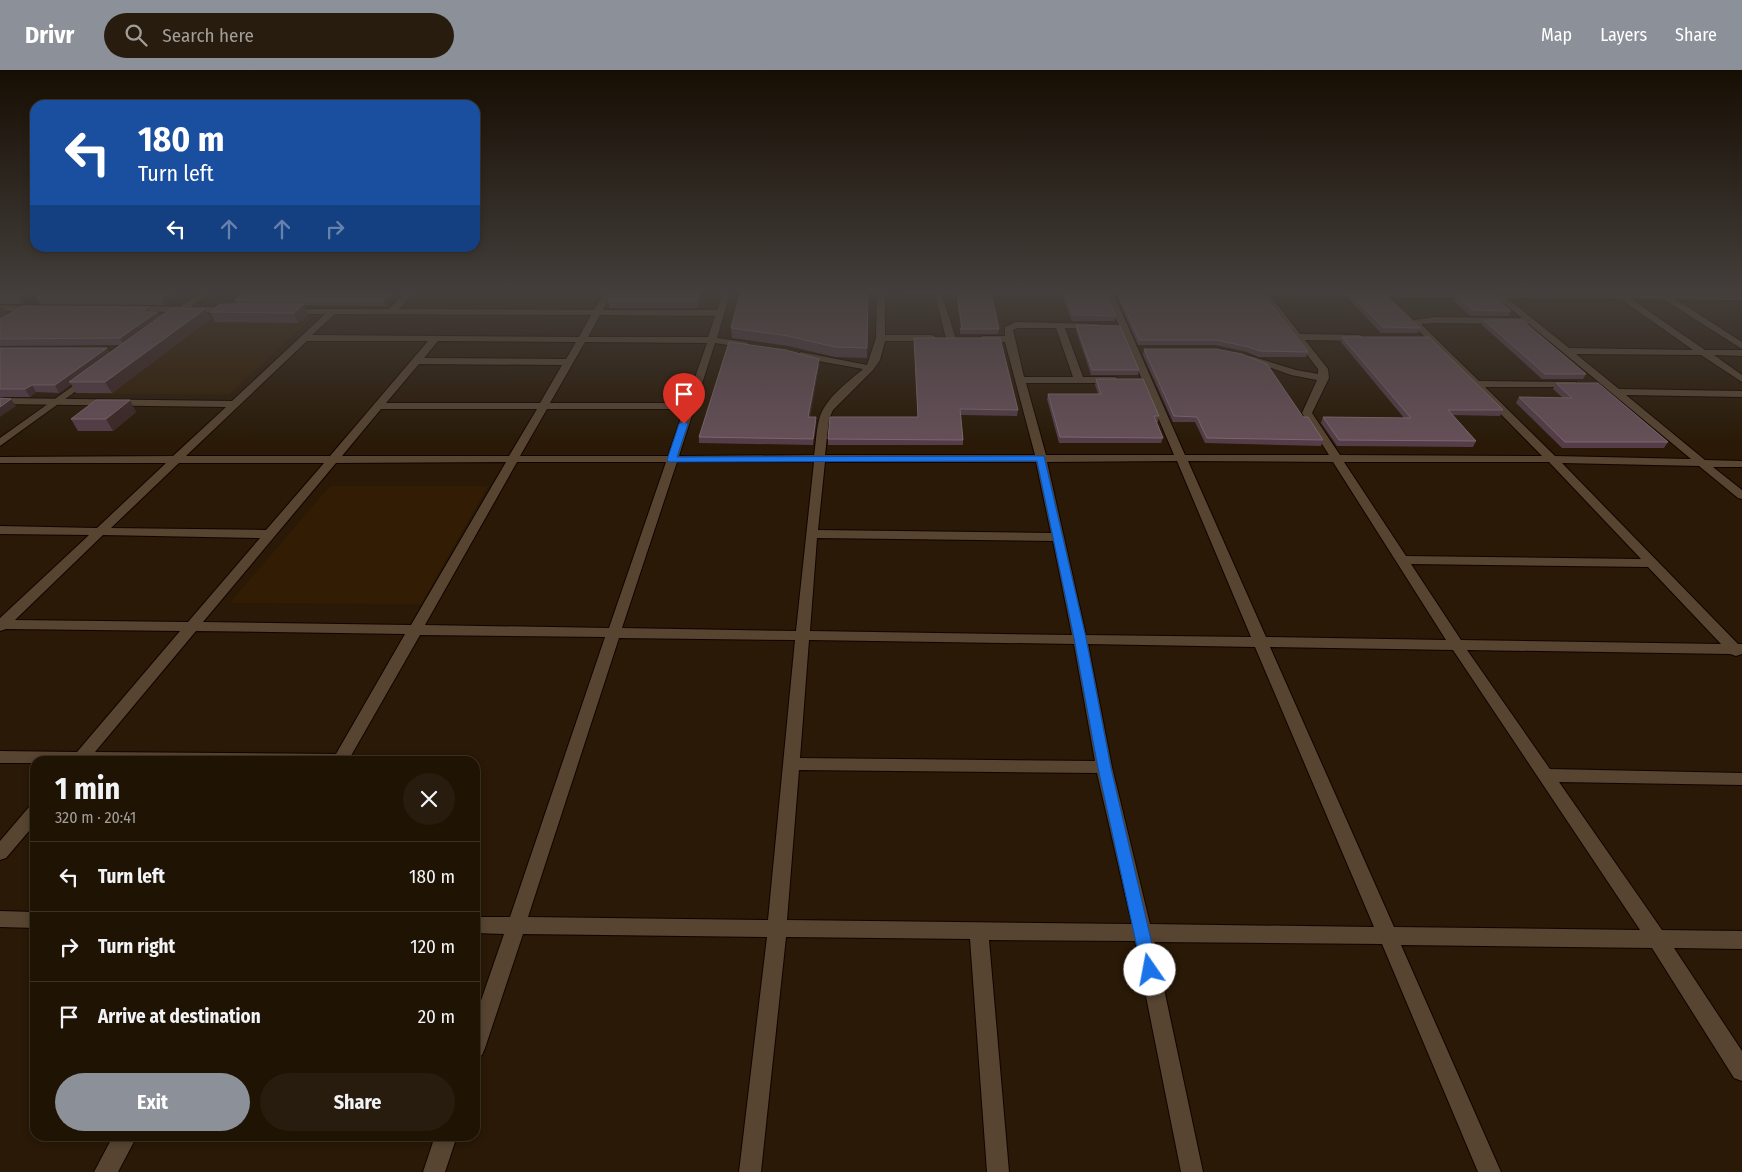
<!DOCTYPE html>
<html lang="en">
<head>
<meta charset="utf-8">
<style>
	:root { --surface:#1f1304; --page:#271c0e; --text:#f1f3f6; --muted:#a19e9a; --line:#3c3226; --accent:#8c9099 }
	body { margin:0; font-family:"Fira Sans Condensed",sans-serif; background:var(--page); color:var(--text); height:100vh; display:flex; flex-direction:column; font-size:19px; white-space:nowrap }
	* { box-sizing:border-box; margin:0 }
	p { font-size:16px; color:var(--muted) }
	.icon { flex:none; width:28px; height:28px; fill:none; stroke:currentColor; stroke-width:2; stroke-linecap:round; stroke-linejoin:round }
	.map { position:relative; flex:1; overflow:hidden }
	.sheet { position:absolute; left:30px; top:686px; width:450px; height:385px; display:flex; flex-direction:column; background:var(--surface); border-radius:15px; box-shadow:0 2px 8px #0003,0 0 0 1px var(--line) }
	.sheet>* { flex:none }
	.hud { position:absolute; left:30px; top:30px; width:450px; height:152px; border-radius:15px; box-shadow:0 2px 8px #0003,0 0 0 1px var(--line); background:#1a4fa0; color:#fff; overflow:hidden }
	.pin { position:absolute; display:grid; place-items:center; width:42px; height:42px; color:#fff; margin:-51px -21px; border-radius:50% 50% 50% 0; rotate:-45deg; box-shadow:0 0 5px #0007 }
	.pin .icon { rotate:45deg }
	.me { position:absolute; width:55px; margin:-28px; rotate:348deg; stroke-linejoin:round; filter:drop-shadow(0 0 4px #0008) }
	.turn { display:flex; align-items:center; gap:18px; height:105px; padding:0 25px; font-size:22px }
	.turn .icon { width:65px; height:65px; stroke-width:2.5 }
	.turn b { display:block; font-size:35px; line-height:42px }
	.lanes { display:flex; align-items:center; height:48px; padding:0 25px; background:#0003; justify-content:center; gap:25px; direction:ltr }
	.lanes .off { opacity:.35 }
	.round { display:grid; place-items:center; flex:none; width:52px; height:52px; border-radius:26px; background:var(--page) }
	.head { display:flex; align-items:center; justify-content:space-between; height:85px; padding:0 25px }
	h1 { font-size:30px; font-weight:700; line-height:38px }
	.cta { display:flex; gap:10px; margin-top:auto; padding:10px 25px }
	.cta a { flex:1; height:58px; border-radius:30px; background:var(--accent); color:#fff; font-size:20px; font-weight:700; line-height:58px; text-align:center }
	.cta a+a { background:var(--page); color:var(--text) }
	ul { padding:0; list-style:none }
	li { display:flex; align-items:center; gap:15px; height:70px; padding:0 25px; border-top:1px solid var(--line) }
	li div { flex:1 }
	li b { display:block; font-size:19px }
	li em { font-style:normal }
	header { display:flex; align-items:center; gap:30px; box-sizing:border-box; height:70px; padding:0 25px; background:var(--accent); color:#fff }
	header strong { font-size:24px }
	nav { display:flex; gap:28px; margin-inline-start:auto; font-size:18px }
	.search { width:350px; height:45px; background:var(--page); display:flex; align-items:center; gap:12px; box-sizing:border-box; padding:0 18px; border-radius:28px; color:var(--muted); font-size:19px }
	.map>svg:first-child { display:block }
	.built { fill:#321d04 }
	.lines { fill:none; stroke-linecap:round; stroke-linejoin:round }
	.minor-casing { stroke:#110400; stroke-width:2 }
	.tertiary-casing { stroke:#110400; stroke-width:2 }
	.minor { fill:#574431; fill-rule:evenodd }
	.tertiary { fill:#574431; fill-rule:evenodd }
	.wall { fill:#543d49 }
	.shaded-wall { fill:#3c2727 }
	.building { fill:#665059; stroke:#7d696e }
	.route { fill:#1a73e8; stroke:#114b97 }
</style>
</head>
<body>
<header>
<strong>Drivr</strong>
<div class="search"><svg class="icon" aria-label="search" viewBox="0 0 24 24"><circle cx="10" cy="10" r="6"/><path d="M15 15l6 6"/></svg>Search here</div>
<nav><a>Map</a><a>Layers</a><a>Share</a></nav>
</header>
<div class="map">
<svg width="1742" height="1102" viewBox="0 0 1742 1102">
	<rect width="100%" height="100%" fill="#291906"/>
	<g class="built">
		<polygon points="193,244 316,244 229,324 87,324"/>
		<polygon points="330,416 488,416 421,534 230,533"/>
	</g>
	<g class="lines">
		<defs>
			<g id="minor">
				<path d="M 407,220 L 416,220 L 399,239 L 594,240 L 606,220 L 614,220 L 603,240 L 717,240 L 723,220 L 731,220 L 717,268 L 746,272 L 751,275 L 746,278 L 715,273 L 679,386 L 814,385 C 816,374 816,361 819,350 C 824,329 847,313 863,299 L 801,288 L 796,285 L 801,282 L 867,295 L 876,268 L 877,220 L 885,220 L 885,265 L 932,265 L 937,268 L 932,271 L 885,271 L 880,290 L 873,300 L 833,340 L 829,349 L 825,385 L 1035,385 L 1005,272 L 983,272 L 978,269 L 983,266 L 1005,266 L 1005,257 L 1016,252 L 1098,254 L 1098,258 L 1095,259 L 1065,258 L 1083,307 L 1115,307 L 1120,310 L 1115,313 L 1026,313 L 1046,385 L 1174,385 L 1104,220 L 1112,220 L 1185,385 L 1329,385 L 1302,343 L 1317,310 L 1291,305 L 1246,289 L 1251,286 L 1296,300 L 1318,304 L 1318,299 L 1257,220 L 1266,220 L 1300,264 L 1360,265 L 1365,268 L 1360,271 L 1305,270 L 1328,299 L 1329,308 L 1312,343 L 1340,385 L 1542,386 L 1413,255 L 1414,250 L 1435,247 L 1522,248 L 1487,220 L 1497,220 L 1569,278 L 1693,280 L 1608,220 L 1618,220 L 1705,280 L 1742,280 L 1742,286 L 1714,285 L 1742,305 L 1742,312 L 1701,285 L 1576,284 L 1619,319 L 1742,321 L 1742,327 L 1626,325 L 1705,390 L 1742,391 L 1742,397 L 1713,397 L 1742,420 L 1742,429 L 1738,428 L 1699,396 L 1562,393 L 1738,574 L 1742,574 L 1742,584 L 1736,586 L 1730,584 L 1467,580 L 1550,699 L 1742,703 L 1742,715 L 1559,712 L 1662,860 L 1742,861 L 1742,879 L 1674,878 L 1742,981 L 1742,1011 L 1734,1008 L 1652,878 L 1401,875 L 1501,1102 L 1478,1102 L 1382,874 L 1154,872 L 1203,1102 L 1181,1102 L 1135,871 L 989,870 L 1009,1102 L 987,1102 L 970,869 L 786,867 L 761,1102 L 739,1102 L 767,867 L 523,864 L 485,978 L 482,985 L 475,988 L 475,948 L 504,864 L 475,863 L 475,847 L 510,847 L 605,567 L 420,565 L 348,691 L 35,691 L 35,693 L 0,693 L 0,681 L 77,682 L 180,561 L 6,559 L 0,561 L 0,548 L 89,465 L 0,464 L 0,456 L 97,458 L 166,393 L 0,393 L 0,387 L 173,386 L 226,337 L 0,334 L 0,328 L 232,331 L 325,244 L 288,244 L 284,241 L 285,239 L 389,239 ZM 335,244 L 591,245 L 579,267 L 312,265 ZM 600,245 L 715,246 L 708,267 L 588,267 ZM 1435,253 L 1529,254 L 1691,389 L 1555,386 L 1485,317 L 1573,317 L 1576,316 L 1576,312 L 1479,311 L 1421,254 ZM 1018,258 L 1056,258 L 1073,307 L 1024,307 L 1013,260 ZM 307,271 L 428,271 L 330,386 L 186,386 ZM 438,271 L 576,272 L 566,289 L 424,288 ZM 585,272 L 707,273 L 686,333 L 550,333 ZM 419,294 L 562,295 L 540,333 L 386,333 ZM 381,339 L 537,339 L 509,386 L 342,386 ZM 547,339 L 684,339 L 668,386 L 520,386 ZM 1177,391 L 1251,567 L 1086,565 L 1047,392 ZM 1188,391 L 1333,392 L 1446,570 L 1266,567 ZM 506,392 L 411,555 L 203,552 L 336,393 ZM 517,392 L 666,392 L 609,558 L 425,555 ZM 677,392 L 814,392 L 796,561 L 622,558 ZM 825,392 L 1036,392 L 1051,463 L 818,460 ZM 1344,392 L 1549,392 L 1641,489 L 1406,486 ZM 179,393 L 324,393 L 266,460 L 111,458 ZM 103,465 L 260,468 L 188,552 L 15,550 ZM 817,468 L 1053,471 L 1072,565 L 810,561 ZM 1411,494 L 1648,497 L 1721,574 L 1461,570 ZM 196,561 L 405,564 L 336,684 L 95,682 ZM 619,568 L 795,570 L 768,850 L 528,847 ZM 809,570 L 1074,574 L 1095,691 L 800,688 ZM 1088,574 L 1255,577 L 1374,857 L 1150,854 L 1112,697 ZM 1270,577 L 1453,580 L 1640,860 L 1394,857 ZM 799,700 L 1097,703 L 1132,854 L 787,850 Z"/>
				<polygon points="934,220 941,222 956,269 954,271 948,271 946,269"/>
				<polygon points="1663,225 1669,225 1742,272 1742,279 1663,229"/>
				<polygon points="0,235 37,236 41,239 37,242 0,241"/>
				<polygon points="133,236 229,237 233,240 229,243 130,241 130,237"/>
				<polygon points="35,735 35,754 6,788 0,790 0,771 29,737"/>
				<polygon points="0,841 35,842 35,858 0,857"/>
				<polygon points="113,1066 137,1066 118,1102 94,1102"/>
				<polygon points="435,1066 457,1066 445,1102 423,1102"/>
			</g>
			<g id="tertiary">
				<polygon points="203,220 213,220 172,251 166,251 166,247"/>
				<polygon points="846,220 1145,222 1149,224 1145,226 849,224 846,224"/>
				<polygon points="1243,222 1742,224 1742,230 1246,226 1242,224"/>
				<polygon points="87,306 90,307 90,311 0,376 0,368"/>
			</g>
		</defs>
		<use href="#minor" class="minor-casing"/>
		<use href="#tertiary" class="tertiary-casing"/>
		<use href="#minor" class="minor"/>
		<use href="#tertiary" class="tertiary"/>
	</g>
	<g class="wall">
		<polygon points="0,220 44,220 22,234 0,234"/>
		<polygon points="47,220 185,220 164,235 40,234 36,228"/>
		<polygon points="400,220 385,236 304,235 308,245 298,253 215,252 210,242 236,234 235,230"/>
		<polygon points="704,220 698,238 610,238 608,231"/>
		<polygon points="868,220 867,288 835,287 788,276 732,268 731,258"/>
		<polygon points="1064,224 1116,246 1115,251 1072,251 1063,229"/>
		<polygon points="1119,224 1308,282 1306,287 1258,287 1247,282 1215,275 1138,275 1118,229"/>
		<polygon points="1350,224 1420,258 1418,263 1381,263 1349,229"/>
		<polygon points="957,225 999,259 998,264 960,264 960,259 961,258 957,230"/>
		<polygon points="1456,226 1511,241 1508,246 1470,246 1454,231"/>
		<polygon points="149,237 151,242 157,242 160,247 205,239 210,249 112,323 76,323 71,314 59,323 36,322 30,327 0,327 0,278 110,283 120,275 0,276 0,249"/>
		<polygon points="1484,250 1586,304 1583,309 1542,309 1482,255"/>
		<polygon points="1076,255 1139,300 1138,305 1091,305 1076,260"/>
		<polygon points="1342,267 1503,340 1500,346 1453,345 1476,371 1473,377 1337,376 1321,353 1323,347 1404,348 1341,272"/>
		<polygon points="914,268 1018,340 1017,346 961,345 963,370 963,375 828,375 828,369 918,347"/>
		<polygon points="1144,279 1303,347 1323,370 1321,376 1205,373 1195,352 1173,352 1143,285"/>
		<polygon points="819,294 810,347 816,352 813,375 699,373 699,367"/>
		<polygon points="1096,309 1159,346 1158,352 1156,352 1163,368 1161,373 1059,373 1047,329 1048,324 1098,324 1095,315"/>
		<polygon points="1556,313 1668,372 1664,378 1562,378 1516,333 1519,327 1563,328 1553,319"/>
		<polygon points="136,342 113,361 78,361 71,349"/>
	</g>
	<g class="shaded-wall">
		<polygon points="30,220 44,220 22,234 19,228"/>
		<polygon points="172,220 185,220 164,235 161,228"/>
		<polygon points="393,220 400,220 385,236 383,231"/>
		<polygon points="701,220 704,220 698,238 697,231"/>
		<polygon points="304,234 308,245 298,253 294,243"/>
		<polygon points="3,236 7,243 0,248 0,238"/>
		<polygon points="149,237 152,244 142,242"/>
		<polygon points="205,239 210,249 112,323 105,312"/>
		<polygon points="157,242 161,248 124,275 120,268"/>
		<polygon points="107,278 111,285 69,312 71,314 59,323 55,315"/>
		<polygon points="819,289 819,294 809,352 808,347"/>
		<polygon points="32,315 36,322 30,327 25,319"/>
		<polygon points="11,329 16,336 0,347 0,337"/>
		<polygon points="130,330 136,342 113,361 106,349"/>
		<polygon points="816,347 816,352 813,375 813,369"/>
	</g>
	<g class="building">
		<polygon points="0,220 30,220 19,228 0,227"/>
		<polygon points="47,220 172,220 161,228 36,228"/>
		<polygon points="247,220 393,220 383,231 235,230"/>
		<polygon points="614,220 701,220 697,231 608,231"/>
		<polygon points="741,220 868,220 867,278 835,277 788,266 731,258"/>
		<polygon points="1262,223 1308,282 1260,281 1249,277 1216,270 1139,270 1119,224"/>
		<polygon points="1064,224 1106,224 1116,246 1073,245"/>
		<polygon points="1350,224 1385,224 1420,258 1383,257"/>
		<polygon points="957,225 992,226 999,259 960,259 962,257"/>
		<polygon points="1456,226 1494,226 1511,241 1472,240"/>
		<polygon points="220,234 304,234 294,243 210,242"/>
		<polygon points="23,236 149,237 142,242 157,242 120,268 0,269 0,249"/>
		<polygon points="172,238 205,239 105,312 69,312"/>
		<polygon points="1484,250 1522,250 1586,304 1545,304"/>
		<polygon points="1076,255 1120,256 1139,300 1092,300"/>
		<polygon points="1342,267 1429,267 1503,340 1448,340 1476,371 1339,370 1323,347 1411,348"/>
		<polygon points="914,268 1000,268 1018,340 960,339 963,370 828,369 830,347 918,347"/>
		<polygon points="729,272 786,280 819,289 808,347 816,347 813,369 699,367"/>
		<polygon points="0,278 107,278 55,315 32,315 25,319 0,319"/>
		<polygon points="1144,279 1216,279 1242,284 1267,294 1303,347 1308,347 1323,370 1207,368 1197,347 1174,346"/>
		<polygon points="1096,309 1143,309 1159,346 1154,346 1163,368 1060,367 1048,324 1101,324"/>
		<polygon points="1556,313 1598,313 1668,372 1565,372 1519,327 1572,328"/>
		<polygon points="0,328 11,329 0,337"/>
		<polygon points="96,330 130,330 106,349 71,349"/>
	</g>
	<linearGradient id="sky" x2="0" y2="1"><stop stop-color="#170e03"/><stop offset="0.59" stop-color="#433e3b"/><stop offset="1" stop-color="#433e3b" stop-opacity="0"/></linearGradient>
	<rect width="1742" height="375" fill="url(#sky)"/>
	<polygon class="route" points="684,351 688,354 677,387 1044,386 1086,568 1111,698 1158,900 1156,905 1150,907 1144,905 1142,900 1098,698 1074,568 1037,391 669,392 667,390 679,354"/>
</svg>
<div class="pin" style="left:684px;top:354px;background:#d93025"><svg class="icon" aria-label="arrive" viewBox="0 0 24 24"><path d="M6 21V4h12l-3 4 3 4H6"/></svg></div>
<svg class="me" style="left:1150px;top:900px" viewBox="-20 -20 40 40"><circle r="19" fill="#fff"/><path d="M0-13L10 11 0 6-10 11z" fill="#1a73e8"/></svg>
<div class="hud">
<div class="turn"><svg class="icon" aria-label="left" viewBox="0 0 24 24"><path d="M17 20v-9H6M10 6l-5 5 5 5"/></svg><div><b>180 m</b>Turn left</div></div>
<div class="lanes"><svg class="icon" aria-label="left" viewBox="0 0 24 24"><path d="M17 20v-9H6M10 6l-5 5 5 5"/></svg><svg class="icon off" aria-label="ahead" viewBox="0 0 24 24"><path d="M12 20V5M6 11l6-6 6 6"/></svg><svg class="icon off" aria-label="ahead" viewBox="0 0 24 24"><path d="M12 20V5M6 11l6-6 6 6"/></svg><svg class="icon off" aria-label="right" viewBox="0 0 24 24"><path d="M7 20v-9h11M14 6l5 5-5 5"/></svg></div>
</div>
<section class="sheet">
<div class="head"><div><h1>1 min</h1><p>320 m · 20:41</p></div><a class="round"><svg class="icon" aria-label="close" viewBox="0 0 24 24"><path d="M6 6l12 12M18 6L6 18"/></svg></a></div>
<ul>
<li><svg class="icon" aria-label="left" viewBox="0 0 24 24"><path d="M17 20v-9H6M10 6l-5 5 5 5"/></svg><div><b>Turn left</b></div><em>180 m</em></li>
<li><svg class="icon" aria-label="right" viewBox="0 0 24 24"><path d="M7 20v-9h11M14 6l5 5-5 5"/></svg><div><b>Turn right</b></div><em>120 m</em></li>
<li><svg class="icon" aria-label="arrive" viewBox="0 0 24 24"><path d="M6 21V4h12l-3 4 3 4H6"/></svg><div><b>Arrive at destination</b></div><em>20 m</em></li>
</ul>
<div class="cta"><a>Exit</a><a>Share</a></div>
</section>
</div>
</body>
</html>
